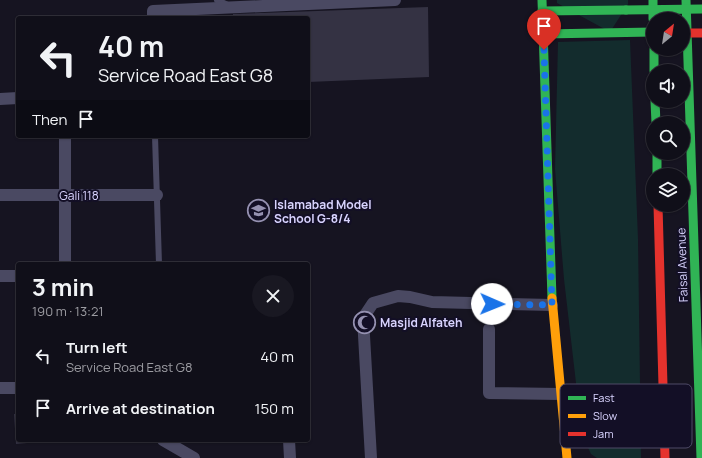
<!DOCTYPE html>
<html lang="en">
<head>
<meta charset="utf-8">
<style>
	:root { --surface:#100f19; --page:#191822; --text:#f1f3f6; --muted:#9c9ca2; --line:#302f38 }
	body { margin:0; font-family:Manrope,sans-serif; background:var(--page); color:var(--text); height:100vh; display:flex; flex-direction:column; font-size:15px; white-space:nowrap }
	* { box-sizing:border-box; margin:0 }
	p { font-size:13px; color:var(--muted) }
	.icon { flex:none; width:22px; height:22px; fill:none; stroke:currentColor; stroke-width:2; stroke-linecap:round; stroke-linejoin:round }
	.map { position:relative; flex:1; overflow:hidden }
	.drawer { position:absolute; left:16px; top:262px; width:294px; height:180px; display:flex; flex-direction:column; background:var(--surface); border-radius:4px; box-shadow:0 1px 3px #0004,0 0 0 1px var(--line) }
	.drawer>* { flex:none }
	.guide { position:absolute; left:16px; top:16px; width:294px; height:122px; border-radius:4px; box-shadow:0 1px 3px #0004,0 0 0 1px var(--line); background:#100f19; color:var(--text); overflow:hidden }
	.needle { width:26px; rotate:30deg }
	.controls { position:absolute; left:646px; top:12px; display:grid; gap:8px }
	.controls a { display:grid; place-items:center; width:44px; height:44px; border-radius:50%; background:var(--surface); box-shadow:0 1px 3px #0004,0 0 0 1px var(--line); font-size:20px }
	.pin { position:absolute; display:grid; place-items:center; width:34px; height:34px; color:#fff; margin:-41px -17px; border-radius:50% 50% 50% 0; rotate:-45deg; box-shadow:0 0 4px #0007 }
	.pin .icon { rotate:45deg }
	.me { position:absolute; width:44px; margin:-22px; rotate:91deg; stroke-linejoin:round; filter:drop-shadow(0 0 3px #0008) }
	.turn { display:flex; align-items:center; gap:14px; height:84px; padding:0 16px; font-size:18px }
	.turn .icon { width:52px; height:52px; stroke-width:2.5 }
	.turn b { display:block; font-size:28px; line-height:34px }
	.then { display:flex; align-items:center; height:38px; padding:0 16px; background:#0003; gap:8px; font-size:15px }
	.round { display:grid; place-items:center; flex:none; width:42px; height:42px; border-radius:21px; background:var(--page) }
	.overview { display:flex; align-items:center; justify-content:space-between; height:68px; padding:0 16px }
	h1 { font-size:24px; font-weight:700; line-height:30px }
	ul { padding:0; list-style:none }
	li { display:flex; align-items:center; gap:12px; height:52px; padding:0 16px }
	li div { flex:1 }
	li b { display:block; font-size:15px }
	li em { font-style:normal }
	.map>svg:first-child { display:block }
	.green { fill:#132c2d }
	.building { fill:#343243 }
	.lines { fill:none; stroke-linecap:round; stroke-linejoin:round }
	.lane { stroke:#4a4962; stroke-width:6 }
	.street { stroke:#4a4962; stroke-width:12 }
	.fast { stroke:#30b455; stroke-width:9 }
	.slow { stroke:#ff9f0a; stroke-width:9 }
	.jam { stroke:#e5322d; stroke-width:9 }
	.fast-bridge { stroke:#30b455; stroke-width:9 }
	.jam-bridge { stroke:#e5322d; stroke-width:9 }
	.route { stroke:#1a73e8; stroke-width:7; stroke-dasharray:0 12.6 }
	.labels { text-anchor:middle; dominant-baseline:central; stroke-width:4; stroke-linejoin:round; paint-order:stroke }
	.street-label { font-size:12px; fill:#d9d4ff; stroke:#130f26 }
	.poi-label { font-size:12px; font-weight:bold; fill:#d9d4ff; stroke:#130f26; text-anchor:start }
	.key { fill:#130f26; stroke:#4e4a67; stroke-width:1 }
	.key-label { font-size:11px; fill:#d9d4ff }
</style>
</head>
<body>
<div class="map">
<svg width="702" height="458" viewBox="0 0 702 458">
	<rect width="100%" height="100%" fill="#161421"/>
	<g class="green">
		<polygon points="557,0 628,0 628,4 610,32 557,3"/>
		<polygon points="630,40 638,239 641,458 597,458 591,454 582,435 564,279 555,169 558,42"/>
	</g>
	<g class="building">
		<polygon points="428,7 429,77 308,82 308,18 233,18 233,14"/>
		<polygon points="14,414 18,414 18,440 50,441 16,444"/>
	</g>
	<g class="lines">
		<g class="lane">
			<polyline points="217,0 228,5"/>
			<polyline points="155,136 159,264"/>
		</g>
		<g class="street">
			<polyline points="153,18 153,11 395,0"/>
			<polyline points="0,99 18,98"/>
			<polyline points="65,136 65,264"/>
			<polyline points="0,195 157,195"/>
			<polyline points="0,276 18,276"/>
			<polyline points="489,329 489,393 561,394"/>
			<polyline points="0,388 18,388"/>
			<polyline points="163,440 194,458"/>
			<polyline points="289,440 290,458"/>
			<polyline points="371,458 363,318 373,303 398,296 410,297 432,302 552,305"/>
		</g>
		<g class="fast">
			<polyline points="542,0 552,298"/>
			<polyline points="653,0 653,19"/>
			<polyline points="686,0 701,458"/>
			<polyline points="542,11 626,10"/>
			<polyline points="544,34 653,32"/>
			<polyline points="654,49 654,71"/>
			<polyline points="655,101 656,123"/>
			<polyline points="657,153 657,175"/>
		</g>
		<polyline class="slow" points="552,298 567,458"/>
		<polyline class="jam" points="658,205 665,458"/>
		<polyline class="fast-bridge" points="626,10 702,9"/>
		<polyline class="jam-bridge" points="683,33 702,33"/>
	</g>
	<g class="lines">
		<polyline class="route" points="492,304 552,305 544,50"/>
	</g>
	<defs>
		<symbol id="school-ring" viewBox="-11 -11 22 22"><circle r="9.5" fill="#130f26" stroke="#9591b1" stroke-width="1.5"/><path d="M0-5L7-2L0 1L-7-2ZM-4 1L0 2.5L4 1V4Q0 6-4 4Z" fill="#9591b1"/></symbol>
		<symbol id="mosque-ring" viewBox="-11 -11 22 22"><circle r="9.5" fill="#130f26" stroke="#9591b1" stroke-width="1.5"/><path d="M3.5-4.9A6 6 0 1 0 3.5 4.9A5 5 0 1 1 3.5-4.9Z" fill="#9591b1"/></symbol>
	</defs>
	<g fill-rule="evenodd">
		<use href="#school-ring" x="246" y="198" width="25" height="25"/>
		<use href="#mosque-ring" x="352" y="310" width="25" height="25"/>
	</g>
	<g class="labels">
		<g class="street-label">
			<text x="79" y="195">Gali 118</text>
			<text transform="translate(682 265) rotate(-92)">Faisal Avenue</text>
		</g>
		<g class="poi-label">
			<text x="274" y="204">Islamabad Model<tspan x="274" dy="14">School G-8/4</tspan></text>
			<text x="380" y="322">Masjid Alfateh</text>
		</g>
	</g>
	<rect x="560" y="384" width="132" height="64" rx="6" class="key"/>
	<rect x="568" y="396" width="18" height="4" fill="#30b455"/>
	<rect x="568" y="414" width="18" height="4" fill="#ff9f0a"/>
	<rect x="568" y="432" width="18" height="4" fill="#e5322d"/>
	<g class="key-label">
		<text x="593" y="402">Fast</text>
		<text x="593" y="420">Slow</text>
		<text x="593" y="438">Jam</text>
	</g>
</svg>
<div class="controls">
<a><svg class="needle" viewBox="-14 -14 28 28"><path d="M0-13l5 13h-10z" fill="#e53935"/><path d="M0 13l5-13h-10z" fill="#9c9ca2"/></svg></a>
<a><svg class="icon" aria-label="sound" viewBox="0 0 24 24"><path d="M4 9h4l5-4v14l-5-4H4zM17 9q2 3 0 6"/></svg></a>
<a><svg class="icon" aria-label="search" viewBox="0 0 24 24"><circle cx="10" cy="10" r="6"/><path d="M15 15l6 6"/></svg></a>
<a><svg class="icon" aria-label="layers" viewBox="0 0 24 24"><path d="M12 4l9 5-9 5-9-5zM3 14l9 5 9-5"/></svg></a>
</div>
<div class="pin" style="left:544px;top:50px;background:#d93025"><svg class="icon" aria-label="arrive" viewBox="0 0 24 24"><path d="M6 21V4h12l-3 4 3 4H6"/></svg></div>
<svg class="me" style="left:492px;top:304px" viewBox="-20 -20 40 40"><circle r="19" fill="#fff"/><path d="M0-13L10 11 0 6-10 11z" fill="#1a73e8"/></svg>
<div class="guide">
<div class="turn"><svg class="icon" aria-label="left" viewBox="0 0 24 24"><path d="M17 20v-9H6M10 6l-5 5 5 5"/></svg><div><b>40 m</b>Service Road East G8</div></div>
<div class="then">Then<svg class="icon" aria-label="arrive" viewBox="0 0 24 24"><path d="M6 21V4h12l-3 4 3 4H6"/></svg></div>
</div>
<section class="drawer">
<div class="overview"><div><h1>3 min</h1><p>190 m · 13:21</p></div><a class="round"><svg class="icon" aria-label="close" viewBox="0 0 24 24"><path d="M6 6l12 12M18 6L6 18"/></svg></a></div>
<ul>
<li><svg class="icon" aria-label="left" viewBox="0 0 24 24"><path d="M17 20v-9H6M10 6l-5 5 5 5"/></svg><div><b>Turn left</b><p>Service Road East G8</p></div><em>40 m</em></li>
<li><svg class="icon" aria-label="arrive" viewBox="0 0 24 24"><path d="M6 21V4h12l-3 4 3 4H6"/></svg><div><b>Arrive at destination</b></div><em>150 m</em></li>
</ul>
</section>
</div>
</body>
</html>
